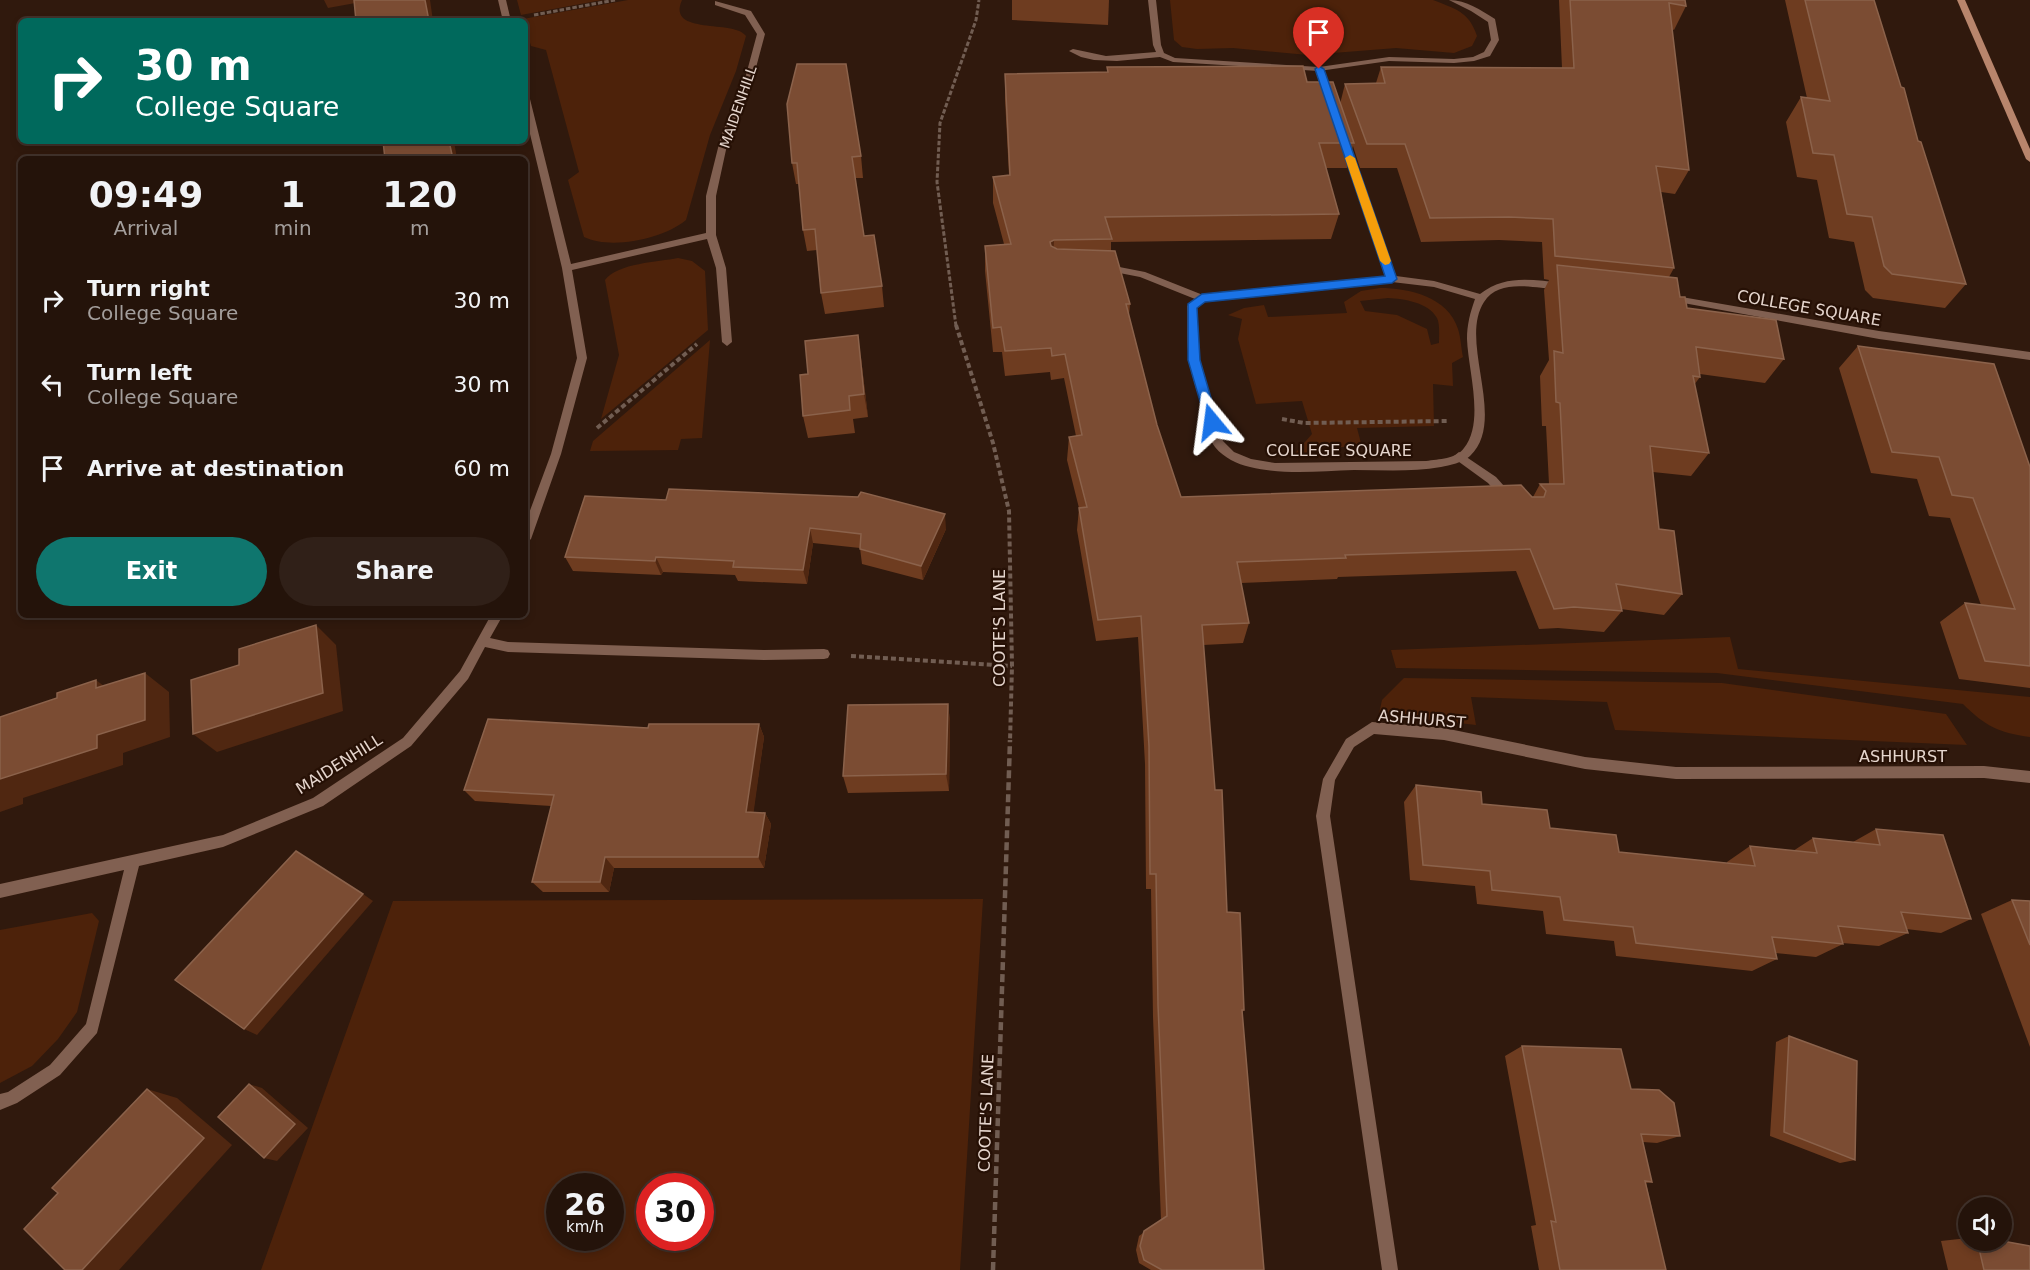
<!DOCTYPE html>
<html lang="en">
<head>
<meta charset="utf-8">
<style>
	:root { --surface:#24130a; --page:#302018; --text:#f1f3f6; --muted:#a39e9c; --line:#41322b; --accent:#0f766e }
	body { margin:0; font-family:"DejaVu Sans",sans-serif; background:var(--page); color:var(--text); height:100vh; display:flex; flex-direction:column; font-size:22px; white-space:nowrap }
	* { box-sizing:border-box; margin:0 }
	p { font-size:20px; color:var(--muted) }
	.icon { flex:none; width:33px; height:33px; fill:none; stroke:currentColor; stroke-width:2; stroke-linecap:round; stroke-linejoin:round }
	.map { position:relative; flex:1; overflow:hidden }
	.side { position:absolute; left:18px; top:156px; width:510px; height:462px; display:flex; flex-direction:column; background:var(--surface); border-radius:9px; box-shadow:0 3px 9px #0003,0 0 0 2px var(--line) }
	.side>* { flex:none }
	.top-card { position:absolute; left:18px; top:18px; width:510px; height:126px; border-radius:9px; box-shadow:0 3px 9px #0003,0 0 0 2px var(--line); background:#00695c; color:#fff; overflow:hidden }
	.tools { position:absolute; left:1958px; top:1197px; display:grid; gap:12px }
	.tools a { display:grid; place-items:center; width:54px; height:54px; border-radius:50%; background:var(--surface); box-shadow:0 3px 9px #0003,0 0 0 2px var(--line); font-size:30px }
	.speed { position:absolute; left:546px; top:1173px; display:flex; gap:12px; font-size:30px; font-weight:700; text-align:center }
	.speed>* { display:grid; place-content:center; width:78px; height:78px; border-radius:50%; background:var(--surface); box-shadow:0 3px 9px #0003,0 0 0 2px var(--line); line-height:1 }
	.speed small { font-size:15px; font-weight:400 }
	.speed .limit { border:9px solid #d22; background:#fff; color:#111 }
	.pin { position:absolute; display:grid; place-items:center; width:51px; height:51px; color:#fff; margin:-62px -26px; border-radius:50% 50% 50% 0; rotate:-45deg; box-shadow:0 0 6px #0007 }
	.pin .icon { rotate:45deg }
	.me { position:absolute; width:66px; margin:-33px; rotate:344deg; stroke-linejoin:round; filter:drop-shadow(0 0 4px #0008) }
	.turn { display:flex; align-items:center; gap:21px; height:126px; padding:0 18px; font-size:27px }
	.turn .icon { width:78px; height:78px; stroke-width:2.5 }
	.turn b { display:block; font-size:42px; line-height:51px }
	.eta { display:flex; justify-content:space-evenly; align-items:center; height:102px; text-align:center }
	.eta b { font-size:36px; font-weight:600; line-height:42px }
	.action { display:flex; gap:12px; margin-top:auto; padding:12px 18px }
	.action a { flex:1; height:69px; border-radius:36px; background:var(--accent); color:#fff; font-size:24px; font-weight:600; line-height:69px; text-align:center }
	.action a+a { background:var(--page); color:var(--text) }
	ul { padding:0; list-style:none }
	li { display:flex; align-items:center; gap:18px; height:84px; padding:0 18px }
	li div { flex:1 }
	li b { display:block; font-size:22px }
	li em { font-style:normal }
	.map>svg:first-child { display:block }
	.green { fill:#4d220a; fill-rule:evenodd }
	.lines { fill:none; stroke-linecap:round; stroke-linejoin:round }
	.path-far2 { stroke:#715d52; stroke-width:3; stroke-dasharray:4.5 2; stroke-linecap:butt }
	.path-far1 { stroke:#715d52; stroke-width:4; stroke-dasharray:5 3; stroke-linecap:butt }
	.path { stroke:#715d52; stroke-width:4.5; stroke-dasharray:8 4; stroke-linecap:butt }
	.service { fill:#816051; fill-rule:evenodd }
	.minor { fill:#816051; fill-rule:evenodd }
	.secondary { fill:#b8856c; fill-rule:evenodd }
	.wall { fill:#6e3c20; fill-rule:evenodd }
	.shaded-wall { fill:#502711 }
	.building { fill:#7b4c33; stroke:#8b624b; stroke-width:1.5 }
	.route { fill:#1a73e8; stroke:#114b97; stroke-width:1.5 }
	.slow { fill:#f59e0b }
	.labels { text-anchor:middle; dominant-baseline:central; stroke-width:4.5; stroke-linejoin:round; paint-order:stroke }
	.far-street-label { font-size:14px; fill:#e5d5cd; stroke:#261005 }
	.street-label { font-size:16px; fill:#e5d5cd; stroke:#261005 }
</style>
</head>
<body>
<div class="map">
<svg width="2030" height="1270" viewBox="0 0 2030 1270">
	<rect width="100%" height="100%" fill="#30190d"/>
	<g class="green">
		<polygon points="517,0 602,0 521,15"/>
		<path d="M 628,0 L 682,0 C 666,36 735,19 746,36 L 736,71 L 710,135 L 686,220 C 663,239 611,250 584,237 L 568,180 L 579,172 L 546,50 L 531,46 L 523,19 Z"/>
		<path d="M 1170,0 L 1433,0 C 1455,9 1469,11 1477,36 L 1472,46 L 1454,53 L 1396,48 L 1308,55 L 1233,48 L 1197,49 L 1182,47 L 1174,40 Z"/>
		<path d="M 678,258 L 692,261 L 705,271 L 708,330 L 601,419 L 619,355 L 605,280 C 618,263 658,262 678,258 Z"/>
		<path d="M 1380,288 C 1409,288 1448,297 1458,329 C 1461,338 1461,348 1463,357 L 1452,363 L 1453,386 L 1433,384 L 1434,426 L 1357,428 L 1362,447 L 1326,447 L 1328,457 L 1291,458 L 1312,434 L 1302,401 L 1256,404 L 1238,339 L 1242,319 L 1228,315 L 1244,308 L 1264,305 L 1268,317 L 1347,313 L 1344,302 L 1361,291 ZM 1388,298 C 1404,299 1428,302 1437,318 C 1440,324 1439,336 1439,343 L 1431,345 L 1427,329 L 1397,315 L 1365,311 L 1360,301 Z"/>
		<polygon points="710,340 702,438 681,439 678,450 590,451 593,441"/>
		<path d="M 1730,637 L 1738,669 L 2030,697 L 2030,737 C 1999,733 1985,726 1963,704 L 1717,673 L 1396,668 L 1391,650 Z"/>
		<polygon points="1404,678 1722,683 1946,714 1967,745 1615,730 1607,702 1471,697 1476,725 1379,714 1382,700"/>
		<path d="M 983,899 L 960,1270 L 261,1270 L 393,901 ZM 560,1186 L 610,1186 L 610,1238 L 560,1238 ZM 650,1186 L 700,1186 L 700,1238 L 650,1238 Z"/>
		<polygon points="92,913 99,921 77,1012 58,1039 32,1066 0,1083 0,930"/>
	</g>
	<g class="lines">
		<g class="path-far2">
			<polyline points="534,15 615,0"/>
			<polyline points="956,326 937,182 940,123 976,20 979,0"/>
		</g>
		<g class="path-far1">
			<polyline points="956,325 993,443 1009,511 1012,666 1010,742"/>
			<polyline points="1282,419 1304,423 1448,421"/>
			<polyline points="597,428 697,344"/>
			<polyline points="851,656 1012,666"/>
		</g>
		<polyline class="path" points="993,1270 1010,740"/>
		<polygon class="service" points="1459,452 1496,477 1512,495 1514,498 1512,501 1504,501 1488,483 1455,459 1454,456"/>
		<g class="minor">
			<polygon points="498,0 506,0 511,21 503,21"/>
			<path d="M 1148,0 L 1156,0 L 1161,45 L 1164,53 L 1175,58 L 1319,67 L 1389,57 L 1454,59 L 1473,57 L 1484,52 L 1491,40 L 1488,22 L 1471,11 L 1449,0 C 1467,0 1480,10 1495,19 L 1499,40 L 1490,56 L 1474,61 L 1454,63 L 1389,61 L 1319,71 L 1173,62 L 1160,57 L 1117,61 L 1094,60 L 1081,57 L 1069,51 L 1073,49 L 1106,56 L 1156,52 L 1153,45 Z"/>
			<polygon points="715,1 751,11 765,34 754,75 729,136 716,196 716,235 726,268 732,342 727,346 722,342 716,268 707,239 572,270 587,358 561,454 531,539 525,544 525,524 551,454 577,358 562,268 525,113 525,92 529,95 571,264 706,233 706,196 721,136 746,75 757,34 745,15 715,5"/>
			<path d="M 1345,141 L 1349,144 L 1396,276 L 1434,281 L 1480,294 C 1506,274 1532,280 1563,283 L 1568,286 C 1555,297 1503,271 1484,302 C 1458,342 1508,420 1470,456 C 1462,463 1450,465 1441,467 C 1413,472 1383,470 1354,470 C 1320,471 1284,475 1250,467 C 1237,464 1224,458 1215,447 C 1209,440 1208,426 1205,417 C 1200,399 1192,379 1189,360 C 1186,343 1188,324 1187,306 L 1195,299 L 1140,277 L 1104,270 L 1099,267 L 1104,264 L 1145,272 L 1203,295 L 1386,276 L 1341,144 ZM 1392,282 L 1434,287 L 1475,299 C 1470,313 1467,325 1467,339 C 1468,370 1485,422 1464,448 C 1456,459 1439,459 1426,461 L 1275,463 L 1251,459 L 1234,452 L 1223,441 L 1199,360 L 1197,307 L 1205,301 Z"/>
			<polygon points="1670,295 1879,331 2030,352 2030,360 1879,339 1667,300 1665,298"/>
			<polygon points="491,615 503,615 490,638 508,642 764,650 824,649 828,650 830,654 828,658 824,659 764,660 508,652 485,647 468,679 411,746 323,806 223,847 139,866 97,1033 60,1075 17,1103 0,1110 0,1094 8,1092 50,1065 86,1024 124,870 0,898 0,884 223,835 313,798 403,738 460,671"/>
			<polygon points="1372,722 1444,728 1585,757 1676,767 1984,766 2030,771 2030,783 1984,778 1676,779 1585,769 1444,740 1374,734 1354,747 1335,780 1330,816 1398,1270 1382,1270 1316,816 1323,779 1346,739"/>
		</g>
		<polygon class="secondary" points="1957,0 1965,0 2030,149 2030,162 2026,159"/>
	</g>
	<g class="wall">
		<polygon points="1012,0 1109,0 1108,25 1012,20"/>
		<path d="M 1559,0 L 1685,0 L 1686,6 L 1674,30 L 1672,29 L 1689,170 L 1675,194 L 1661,192 L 1674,268 L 1669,277 L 1687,308 L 1784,359 L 1765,383 L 1700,374 L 1700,377 L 1694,385 L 1709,453 L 1691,476 L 1653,472 L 1659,529 L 1682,594 L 1664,615 L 1621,609 L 1622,611 L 1604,632 L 1558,628 L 1539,629 L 1516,571 L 1338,577 L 1337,579 L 1241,583 L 1249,623 L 1243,643 L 1203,645 L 1215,790 L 1227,912 L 1244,1010 L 1242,1013 L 1264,1270 L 1151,1270 L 1139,1263 L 1136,1250 L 1139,1236 L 1161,1220 L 1153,1017 L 1151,889 L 1146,889 L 1145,764 L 1138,637 L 1096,641 L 1077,530 L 1079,508 L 1067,460 L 1069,437 L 1076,436 L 1064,378 L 1051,380 L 1050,372 L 1005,376 L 1002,352 L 993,352 L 985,271 L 985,246 L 1004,244 L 993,203 L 993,177 L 1009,175 L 1005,99 L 1005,74 L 1107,72 L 1107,67 L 1307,82 L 1340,104 L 1345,84 L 1376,83 L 1381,67 L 1562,68 ZM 1353,146 L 1360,168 L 1397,168 L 1421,242 L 1499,240 L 1542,242 L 1544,279 L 1549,280 L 1544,290 L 1549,360 L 1540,376 L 1542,426 L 1546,426 L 1549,484 L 1540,484 L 1533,497 L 1181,497 L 1157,425 L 1129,315 L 1130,304 L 1111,251 L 1111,242 L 1331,239 L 1339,214 L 1326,168 L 1347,168 Z"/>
		<polygon points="1785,0 1874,0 1918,141 1966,284 1945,308 1873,298 1865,290 1854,242 1829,238 1817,180 1797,177 1786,122 1801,97 1807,98"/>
		<polygon points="861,156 863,178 855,178 864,236 882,286 884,307 825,314 821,293 817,250 807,251 803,230 799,184 796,184 792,163"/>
		<polygon points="1858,346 2030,467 2030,688 1959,679 1940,622 1965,603 1981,605 1950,518 1929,516 1917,479 1871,473 1839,368"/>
		<polygon points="861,358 868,417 853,419 855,433 808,438 803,416 808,374"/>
		<polygon points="585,496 946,529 923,580 862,564 860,548 813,543 807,584 738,581 735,575 663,572 661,575 573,571 565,557"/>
		<polygon points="948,704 950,722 949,791 848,793 843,776"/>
		<polygon points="759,724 764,737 753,812 765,813 771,824 764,868 614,868 609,892 543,892 532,882 551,806 475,801 464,790 648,728"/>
		<polygon points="1416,785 1482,804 1619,852 1727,863 1727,862 1750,846 1793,851 1813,838 1853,842 1876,829 1971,919 1941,933 1906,929 1908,933 1879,946 1842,943 1843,944 1816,957 1776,953 1777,959 1752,971 1616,956 1614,941 1546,934 1543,911 1477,904 1475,886 1410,880 1404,802"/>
		<polygon points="2012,900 2030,901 2030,1047 1981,914"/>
		<polygon points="1789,1036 1855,1160 1840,1163 1770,1136 1776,1042"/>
		<polygon points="1522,1046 1631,1089 1680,1136 1657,1143 1643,1142 1652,1182 1646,1183 1666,1270 1539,1270 1531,1226 1536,1225 1505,1056"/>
		<polygon points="1968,1238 1968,1240 1997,1240 2030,1270 1948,1270 1941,1241"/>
	</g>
	<g class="shaded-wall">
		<polygon points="324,0 360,0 361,2 328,8"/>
		<polygon points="425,0 430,0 433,21 429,21"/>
		<polygon points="449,141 454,141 457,159 453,159"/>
		<polygon points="1054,240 1053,265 1050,242"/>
		<polygon points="858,335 861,358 868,417 864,394"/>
		<polygon points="945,514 946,529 923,580 921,566"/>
		<polygon points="810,528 813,543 807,584 803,570"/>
		<polygon points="656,557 663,572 661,575 655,561"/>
		<polygon points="316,625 336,645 343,711 217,752 193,734"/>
		<polygon points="145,673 169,692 170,737 123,753 123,765 23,798 23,804 0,812 0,779"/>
		<polygon points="96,680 121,699 96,688"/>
		<polygon points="948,704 950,722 949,791 946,774"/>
		<polygon points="759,724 764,737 752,824 746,812"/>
		<polygon points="765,813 771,824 764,868 758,857"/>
		<polygon points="605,857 614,868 609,892 600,882"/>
		<polygon points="363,894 373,901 257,1035 244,1029"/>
		<polygon points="249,1084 262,1088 308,1128 277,1161 264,1158"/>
		<polygon points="147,1089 177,1098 232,1145 119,1270 82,1270"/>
	</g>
	<g class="building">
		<polygon points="354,0 425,0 429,21 356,21"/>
		<polygon points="1570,0 1685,0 1686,6 1669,3 1689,170 1656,166 1674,268 1555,256 1553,219 1509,217 1430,218 1405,144 1367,144 1345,84 1385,83 1381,67 1574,68"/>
		<polygon points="1805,0 1874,0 1901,87 1904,88 1918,141 1921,142 1966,284 1892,274 1884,266 1872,217 1847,214 1834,155 1813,153 1801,97 1830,101"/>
		<polygon points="797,64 846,64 861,156 852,157 864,236 874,235 882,286 821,293 815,229 803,230 797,163 792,163 787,104"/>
		<polygon points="1303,66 1307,82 1333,82 1354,143 1319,143 1339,214 1105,217 1112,239 1054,240 1050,242 1051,246 1057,249 1115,251 1130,304 1126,304 1157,425 1181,497 1521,485 1532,497 1544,497 1546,491 1540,484 1564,484 1560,403 1556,402 1554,351 1563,353 1557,265 1677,278 1680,297 1685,297 1687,308 1776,320 1784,359 1696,347 1700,377 1693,376 1709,453 1650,446 1659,529 1674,531 1682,594 1616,584 1622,611 1574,607 1554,609 1530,549 1345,555 1346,558 1237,562 1249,623 1202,625 1215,790 1222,790 1227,912 1240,913 1244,1010 1242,1010 1264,1270 1162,1270 1144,1260 1140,1246 1144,1231 1167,1216 1158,1005 1156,874 1150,874 1149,746 1141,616 1098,620 1079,508 1087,507 1069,437 1082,435 1065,354 1052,356 1051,348 1005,351 1001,327 993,328 985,246 1011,244 993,177 1010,175 1005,74 1108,72 1107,67"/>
		<polygon points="383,141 449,141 453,159 385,159"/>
		<polygon points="858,335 864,394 849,396 850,410 803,416 800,375 808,374 805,341"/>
		<polygon points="1858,346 1994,364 2030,467 2030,666 1985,661 1965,603 2015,609 1973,498 1952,495 1939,457 1892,452"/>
		<polygon points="669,489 858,497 861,492 945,514 921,566 860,549 861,534 810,528 803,570 733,567 734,561 656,557 655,561 565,557 585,496 666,500"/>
		<polygon points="316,625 323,693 193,734 191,680 239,665 239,649"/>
		<polygon points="145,673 145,720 97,735 97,748 0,779 0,717 57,698 57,693 96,680 96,688"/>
		<polygon points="948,704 946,774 843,776 848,705"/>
		<polygon points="488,719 648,728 649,724 759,724 746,812 765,813 758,857 605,857 600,882 532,882 554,795 464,790"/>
		<polygon points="1416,785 1481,792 1482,804 1547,810 1550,828 1616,835 1619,852 1755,866 1750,846 1817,853 1813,838 1880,845 1876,829 1943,835 1971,919 1901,912 1908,933 1838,926 1843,944 1772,937 1777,959 1636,943 1633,927 1564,920 1560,897 1492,890 1490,871 1423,865"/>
		<polygon points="296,851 363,894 244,1029 175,980"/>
		<polygon points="2012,900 2030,901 2030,945"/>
		<polygon points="1789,1036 1857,1061 1855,1160 1784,1132"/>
		<polygon points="1522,1046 1621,1049 1631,1089 1659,1090 1674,1103 1680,1136 1641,1134 1652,1182 1645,1181 1666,1270 1560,1270 1551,1221 1556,1222"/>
		<polygon points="249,1084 295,1124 264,1158 218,1117"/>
		<polygon points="147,1089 204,1138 82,1270 65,1270 24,1229 58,1193 52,1188"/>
		<polygon points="1977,1240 1997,1240 2030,1246 2030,1270 1984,1270"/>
	</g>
	<polygon class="route" points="1319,66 1324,69 1397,279 1392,283 1205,302 1197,308 1200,360 1218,422 1212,426 1206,422 1188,360 1188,304 1202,294 1385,276 1315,69"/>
	<polygon class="slow" points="1350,155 1355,158 1391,261 1389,264 1385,265 1380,261 1345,158"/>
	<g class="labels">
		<g class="far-street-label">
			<text transform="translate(738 107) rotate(-71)">MAIDENHILL</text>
		</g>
		<g class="street-label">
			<text transform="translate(1809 308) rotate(10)">COLLEGE SQUARE</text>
			<text x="1339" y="450">COLLEGE SQUARE</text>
			<text transform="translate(999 628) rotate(-90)">COOTE'S LANE</text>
			<text transform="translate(1422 719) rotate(5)">ASHHURST</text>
			<text x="1903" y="756">ASHHURST</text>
			<text transform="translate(339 764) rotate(-32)">MAIDENHILL</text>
			<text transform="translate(986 1113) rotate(-88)">COOTE'S LANE</text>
		</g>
	</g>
</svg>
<div class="tools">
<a><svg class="icon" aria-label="sound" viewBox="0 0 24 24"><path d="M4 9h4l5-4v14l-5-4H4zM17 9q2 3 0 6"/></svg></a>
</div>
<div class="speed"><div>26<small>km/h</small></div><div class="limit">30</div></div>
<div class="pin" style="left:1319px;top:69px;background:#d93025"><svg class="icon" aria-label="arrive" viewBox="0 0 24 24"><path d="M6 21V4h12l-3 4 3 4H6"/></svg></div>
<svg class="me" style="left:1212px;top:422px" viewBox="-20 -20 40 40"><path d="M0-17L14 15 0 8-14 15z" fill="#1a73e8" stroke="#fff" stroke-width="4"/></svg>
<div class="top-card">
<div class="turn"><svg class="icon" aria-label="right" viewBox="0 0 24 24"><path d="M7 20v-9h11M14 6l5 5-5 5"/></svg><div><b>30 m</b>College Square</div></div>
</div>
<section class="side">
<div class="eta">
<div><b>09:49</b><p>Arrival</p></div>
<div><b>1</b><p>min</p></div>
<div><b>120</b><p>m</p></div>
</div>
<ul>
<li><svg class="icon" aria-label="right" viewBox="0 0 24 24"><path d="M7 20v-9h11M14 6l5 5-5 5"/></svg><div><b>Turn right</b><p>College Square</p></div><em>30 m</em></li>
<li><svg class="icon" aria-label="left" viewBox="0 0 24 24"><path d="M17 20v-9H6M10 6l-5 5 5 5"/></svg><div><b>Turn left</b><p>College Square</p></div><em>30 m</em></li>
<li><svg class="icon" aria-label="arrive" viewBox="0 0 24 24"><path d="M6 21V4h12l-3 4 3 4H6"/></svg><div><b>Arrive at destination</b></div><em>60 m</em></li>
</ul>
<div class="action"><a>Exit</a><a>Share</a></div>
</section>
</div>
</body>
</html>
